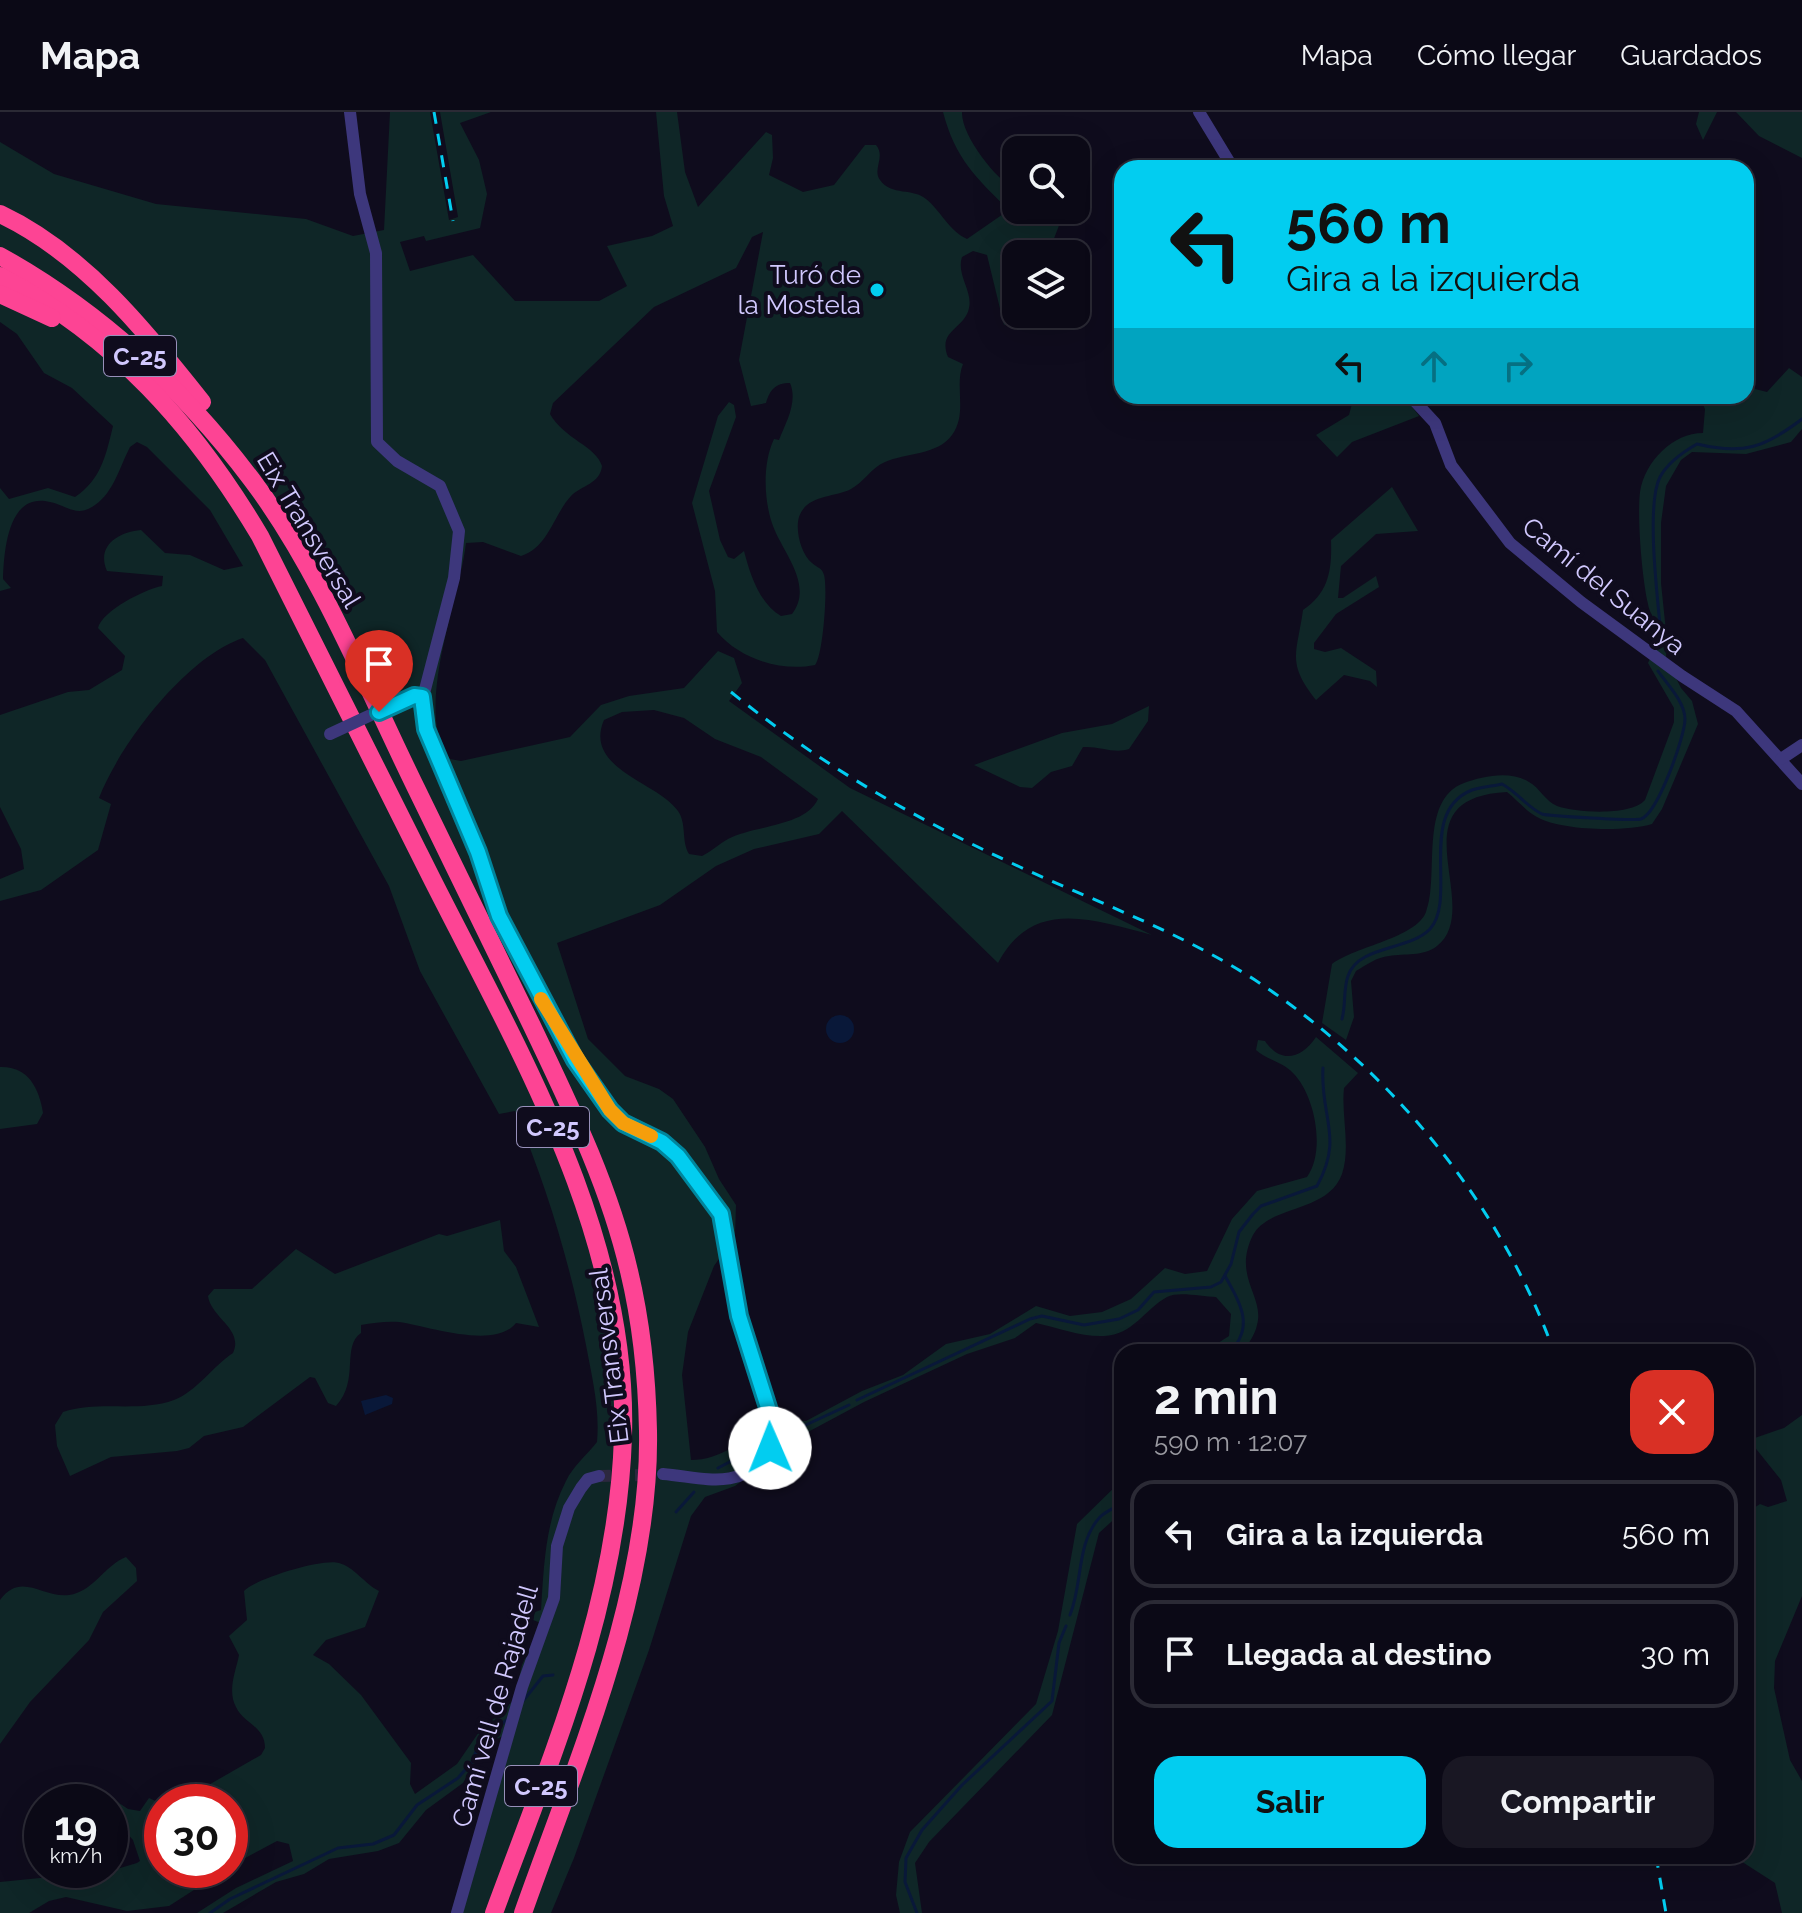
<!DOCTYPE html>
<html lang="es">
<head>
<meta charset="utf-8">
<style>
	:root { --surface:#0b0916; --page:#191723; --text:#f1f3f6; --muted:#9a9aa1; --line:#2b2a35; --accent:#02cdf0 }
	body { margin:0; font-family:Raleway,sans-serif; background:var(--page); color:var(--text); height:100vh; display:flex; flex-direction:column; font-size:30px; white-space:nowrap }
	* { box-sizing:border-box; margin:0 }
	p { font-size:26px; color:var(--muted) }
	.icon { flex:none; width:44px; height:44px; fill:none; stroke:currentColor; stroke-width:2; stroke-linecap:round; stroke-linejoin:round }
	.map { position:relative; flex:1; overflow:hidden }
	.sheet { position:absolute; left:1114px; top:1232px; width:640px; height:520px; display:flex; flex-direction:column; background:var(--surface); border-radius:24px; box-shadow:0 8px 32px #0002,0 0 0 2px var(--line) }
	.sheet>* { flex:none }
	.guide { position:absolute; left:1114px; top:48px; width:640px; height:244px; border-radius:24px; box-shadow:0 8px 32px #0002,0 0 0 2px var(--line); background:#02cdf0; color:#111; overflow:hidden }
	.controls { position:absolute; left:1002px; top:24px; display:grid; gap:16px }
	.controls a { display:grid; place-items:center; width:88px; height:88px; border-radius:16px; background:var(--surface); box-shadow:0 8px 32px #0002,0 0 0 2px var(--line); font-size:40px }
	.speed { position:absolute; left:24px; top:1672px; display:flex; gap:16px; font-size:40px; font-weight:700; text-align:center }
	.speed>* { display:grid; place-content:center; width:104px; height:104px; border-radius:50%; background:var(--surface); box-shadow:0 8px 32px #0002,0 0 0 2px var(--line); line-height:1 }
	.speed small { font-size:20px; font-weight:400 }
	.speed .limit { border:12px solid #d22; background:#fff; color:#111 }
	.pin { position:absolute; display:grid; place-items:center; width:68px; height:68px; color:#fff; margin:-82px -34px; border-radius:50% 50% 50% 0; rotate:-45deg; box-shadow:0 0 8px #0007 }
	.pin .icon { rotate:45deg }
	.me { position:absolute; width:88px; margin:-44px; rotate:359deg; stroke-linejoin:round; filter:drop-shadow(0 0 6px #0008) }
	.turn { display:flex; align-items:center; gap:28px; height:168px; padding:0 40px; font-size:36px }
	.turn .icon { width:104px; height:104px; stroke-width:2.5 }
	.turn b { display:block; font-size:56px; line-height:68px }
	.lanes { display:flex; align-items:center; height:76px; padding:0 40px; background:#0003; justify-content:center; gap:40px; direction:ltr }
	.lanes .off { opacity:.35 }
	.round { display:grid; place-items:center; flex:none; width:84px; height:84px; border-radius:24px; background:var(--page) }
	.overview { display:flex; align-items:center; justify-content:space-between; height:136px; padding:0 40px }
	h1 { font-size:48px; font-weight:700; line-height:60px }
	.action { display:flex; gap:16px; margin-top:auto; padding:16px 40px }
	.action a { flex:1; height:92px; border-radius:24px; background:var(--accent); color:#111; font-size:32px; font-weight:700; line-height:92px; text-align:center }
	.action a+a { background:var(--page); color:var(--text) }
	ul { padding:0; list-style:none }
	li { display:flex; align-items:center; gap:24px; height:108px; margin:0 16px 12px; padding:0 24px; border:4px solid var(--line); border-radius:24px }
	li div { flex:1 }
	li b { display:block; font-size:30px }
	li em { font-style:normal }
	header { display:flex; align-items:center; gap:48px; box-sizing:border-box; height:112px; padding:0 40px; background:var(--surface); border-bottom:2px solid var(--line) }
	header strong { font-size:38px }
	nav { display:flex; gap:44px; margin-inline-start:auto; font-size:28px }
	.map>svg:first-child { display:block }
	.green { fill:#0f2627; fill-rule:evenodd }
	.water { fill:#091839 }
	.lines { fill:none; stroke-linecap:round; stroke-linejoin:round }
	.stream { stroke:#091839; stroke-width:3 }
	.minor-tunnel { stroke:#2c283f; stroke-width:12; stroke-dasharray:12 6; stroke-linecap:butt }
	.minor { stroke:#3d377c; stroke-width:12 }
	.highway { stroke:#fd4494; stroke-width:18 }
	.rail { stroke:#02cdf0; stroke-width:3; stroke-dasharray:12 10; stroke-linecap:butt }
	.minor-bridge { stroke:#3d377c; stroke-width:12 }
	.route-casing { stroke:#01859c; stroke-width:20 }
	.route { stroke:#02cdf0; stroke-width:14 }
	.slow { stroke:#f59e0b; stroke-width:14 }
	.poi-dot { fill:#02cdf0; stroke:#0f0c1d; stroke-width:3 }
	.labels { text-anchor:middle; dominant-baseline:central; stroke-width:8; stroke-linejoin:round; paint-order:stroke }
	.shield { fill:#0f0c1d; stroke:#9790ba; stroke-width:2 }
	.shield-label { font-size:24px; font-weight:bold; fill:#d1c8fe }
	.poi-label { font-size:26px; fill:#d1c8fe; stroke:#0f0c1d; text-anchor:end }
	.street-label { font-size:26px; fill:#d1c8fe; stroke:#0f0c1d }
</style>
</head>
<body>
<header>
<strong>Mapa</strong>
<nav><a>Mapa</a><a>Cómo llegar</a><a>Guardados</a></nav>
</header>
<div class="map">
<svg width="1802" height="1801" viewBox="0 0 1802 1801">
	<rect width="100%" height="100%" fill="#0f0c1d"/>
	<g class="green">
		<path d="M 390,0 L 430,0 L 449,108 L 458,105 L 440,0 L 491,0 L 460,11 L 479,48 L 487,82 L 480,116 L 426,129 L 424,124 L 400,130 L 410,159 L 473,143 L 515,189 L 599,189 L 627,174 L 607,134 L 652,124 L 673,114 L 664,84 L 656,0 L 677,0 L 685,60 L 698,95 L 766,20 L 772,23 L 773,46 L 769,63 L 803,80 L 834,73 L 865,33 L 876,33 C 886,45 872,57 880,68 C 891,84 914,76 926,87 C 941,99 949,119 967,127 L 1009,98 C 976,66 955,46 943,0 L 962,0 C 961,23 996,68 1016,78 L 1016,98 L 1065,98 L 1048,142 L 1016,142 L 1016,202 L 1019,202 L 1004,213 L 987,143 L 973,139 L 962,145 C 956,163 973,179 969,196 C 965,217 937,218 948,245 L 963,252 C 954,274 968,301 952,323 C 938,343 905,341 885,350 C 871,356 864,370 851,377 C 834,386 807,382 799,405 C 795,418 801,442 812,451 C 817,456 822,455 824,463 C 828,476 823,544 815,553 C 781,560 740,547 717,520 L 715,479 L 692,391 L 718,304 L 729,290 L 734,293 L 736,305 L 709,379 L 720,428 L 728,445 L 734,447 L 744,439 C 750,462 759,491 781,504 L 792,502 C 814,473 783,441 773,414 C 764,390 762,352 774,327 L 779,328 C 786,310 798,290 790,271 C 775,271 770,278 766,291 L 751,294 L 739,248 L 763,120 L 752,125 L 736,156 L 654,195 L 553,291 L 550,302 C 564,327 596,334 602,354 C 600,372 582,373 571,384 C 554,402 548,436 521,444 L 483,430 L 466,431 C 460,486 412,601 450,647 L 461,649 L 570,625 L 601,593 L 629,584 L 684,576 L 718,539 L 734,546 L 742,571 L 729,589 L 850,676 L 1152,823 C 1093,808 1033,785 998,851 L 842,699 L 819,722 L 754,737 L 716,754 L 660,793 L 557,831 L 588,927 L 625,964 L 659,977 L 673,987 L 705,1035 L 719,1067 L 736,1093 L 735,1124 L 714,1154 L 688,1220 L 682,1263 L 691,1348 C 721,1348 746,1328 766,1308 L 806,1309 L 862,1279 L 903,1263 L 946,1232 L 990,1222 L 1036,1194 L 1070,1204 L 1102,1200 L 1131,1187 L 1165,1156 L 1185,1162 L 1207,1159 L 1232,1107 L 1257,1079 L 1307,1065 C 1326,1039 1315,983 1293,961 C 1283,950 1267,948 1256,938 L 1258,928 L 1265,929 C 1281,953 1302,946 1316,925 L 1358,961 L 1344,976 C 1341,1003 1351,1035 1342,1062 C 1328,1101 1269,1093 1253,1123 C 1232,1165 1265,1184 1257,1213 C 1255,1223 1248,1232 1243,1240 L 1177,1240 L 1189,1230 L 1215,1233 L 1229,1224 L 1231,1202 L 1216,1185 C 1202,1185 1179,1179 1167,1185 C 1145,1197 1133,1223 1104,1224 C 1081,1225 1059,1216 1036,1211 L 1015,1226 L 967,1242 L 864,1290 L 808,1320 L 735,1374 L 705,1385 L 691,1404 L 649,1538 L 574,1746 L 551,1801 L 451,1801 L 503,1624 L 486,1632 L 463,1671 L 426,1698 L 399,1731 L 378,1739 L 329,1747 L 304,1762 L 276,1770 L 223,1801 L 197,1801 L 236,1776 L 293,1749 L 289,1732 L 277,1729 L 230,1754 L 230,1690 L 185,1690 L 198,1679 L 261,1643 L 265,1636 C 265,1614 244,1612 236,1595 C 227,1578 236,1559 239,1543 L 229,1524 L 247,1508 L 244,1479 C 255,1467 322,1446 339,1451 C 354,1455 365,1472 379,1479 L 365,1515 L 326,1528 L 313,1543 L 329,1552 L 361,1583 L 411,1651 L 410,1672 L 415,1682 L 457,1652 L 479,1620 L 514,1588 L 522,1553 L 541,1511 L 533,1508 L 535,1500 L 541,1498 C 544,1453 545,1410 566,1369 C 573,1354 587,1343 597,1330 C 600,1297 592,1265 586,1233 C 570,1151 547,1075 515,999 L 499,1002 L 420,859 L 389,774 L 265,548 L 243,526 C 186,545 120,632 99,686 L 111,692 L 98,738 L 41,778 L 0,789 L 0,767 L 24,757 L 21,737 L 0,695 L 0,603 L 68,580 L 89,578 L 122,558 L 125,544 L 98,516 C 102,499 145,477 162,474 L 163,464 L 107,459 C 96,434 118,420 141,418 L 165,441 L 190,443 L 224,458 L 243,454 L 210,398 L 147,335 L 137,330 L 130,335 C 120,354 114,380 95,393 C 77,406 68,394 50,390 C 8,379 4,439 3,467 L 11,476 L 0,479 L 0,376 L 9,387 L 48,376 L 75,385 C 101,368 106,343 113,314 L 72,276 L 44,261 L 17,222 L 0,210 L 0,30 L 54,62 L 156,92 L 306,107 L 353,124 L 384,118 ZM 654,598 L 684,606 L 715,627 L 761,645 L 818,687 C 805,715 754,713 728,727 C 719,732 712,739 702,744 L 689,742 C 681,729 687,712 678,699 C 658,670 583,657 604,608 L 622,600 Z"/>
		<polygon points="1699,0 1717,0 1703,28 1696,12"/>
		<polygon points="1736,0 1802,0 1802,46 1759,24"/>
		<path d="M 1789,256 L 1802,265 L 1802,317 L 1791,330 L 1746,342 L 1692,340 L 1681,348 L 1666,374 L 1661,411 L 1661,471 L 1667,529 L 1666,546 L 1681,576 L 1692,589 L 1698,612 L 1662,697 L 1652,712 C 1625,720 1562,719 1537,705 C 1526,699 1517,688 1507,680 C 1392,686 1486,795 1437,834 C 1423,845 1405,841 1389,844 C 1377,845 1366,853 1356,859 L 1351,869 L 1354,905 L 1346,928 L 1322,911 L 1332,852 C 1356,834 1416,826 1426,800 C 1440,765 1418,688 1464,671 C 1482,664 1511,658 1529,670 C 1540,676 1545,689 1557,694 C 1577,701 1631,704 1645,688 L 1674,610 L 1674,596 L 1648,551 C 1653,540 1659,528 1656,515 C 1655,507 1649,500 1648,492 C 1642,466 1637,406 1640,380 C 1645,349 1673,321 1703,321 L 1705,297 L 1699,284 L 1746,284 L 1746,262 L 1755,277 L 1767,280 Z"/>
		<polygon points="1354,284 1404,284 1419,304 1352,330 1337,345 1316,323 1349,303"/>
		<path d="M 1392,375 L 1418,419 L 1376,422 L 1341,454 L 1338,486 L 1343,486 L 1376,464 L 1379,475 L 1336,502 L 1314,531 L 1314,537 L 1325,540 L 1341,536 L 1376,559 L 1377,575 L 1370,569 L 1344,563 L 1316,588 C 1286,550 1297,542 1303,498 C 1329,481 1332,458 1331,428 Z"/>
		<path d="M 1149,594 L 1148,609 L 1129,637 C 1114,642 1100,634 1083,635 L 1072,654 L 1051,660 L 1032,676 L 1020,675 L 974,653 L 1062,621 L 1112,612 Z"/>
		<path d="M 0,955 C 28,954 39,976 43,1001 L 37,1012 L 0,1017 Z"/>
		<path d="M 500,1108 L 504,1139 L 516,1155 L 539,1215 L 516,1211 C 495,1238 428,1214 399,1210 C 387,1209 373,1211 361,1213 L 361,1221 C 341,1235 360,1268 336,1294 L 328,1291 L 315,1266 L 310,1265 L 243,1315 L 204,1324 L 189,1336 L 177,1339 L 111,1345 L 70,1364 L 57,1334 L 55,1313 L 63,1300 C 99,1288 138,1301 174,1288 C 196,1280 213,1254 233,1241 C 244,1217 211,1206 208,1184 L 214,1177 L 252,1177 L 296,1137 L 335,1162 L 439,1122 L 447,1124 Z"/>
		<polygon points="1802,1303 1802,1484 1775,1549 1774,1576 1790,1648 1802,1669 1802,1801 1782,1801 1775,1771 1733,1744 1746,1744 1746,1465 1751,1457 1746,1401 1760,1392 1768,1395 1787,1389 1781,1368 1749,1328 1784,1316"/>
		<polygon points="1122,1368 1122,1400 1099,1421 1052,1603 929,1730 915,1751 922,1801 900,1801 896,1783 899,1750 910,1720 1036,1592 1058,1519 1077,1412"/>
		<path d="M 126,1445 L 136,1456 L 137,1469 L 103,1500 L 89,1528 L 30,1590 L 0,1632 L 0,1488 C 21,1459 42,1486 69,1483 C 93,1480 105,1453 126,1445 Z"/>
		<polygon points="149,1686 162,1692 162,1758 225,1758 169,1794 127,1799 66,1785 49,1789 29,1801 0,1801 0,1770 110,1759 137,1751 140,1749 133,1728 110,1702 108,1690 113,1687 128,1697 140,1699"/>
	</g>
	<g class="water">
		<circle cx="840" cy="917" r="14"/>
		<polygon points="386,1283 393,1286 392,1292 365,1303 361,1289"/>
	</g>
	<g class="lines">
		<g class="stream">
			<path d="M 1662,533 C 1659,498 1645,394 1660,365 C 1668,350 1683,340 1697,332 C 1743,343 1764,336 1802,307"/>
			<path d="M 1342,907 C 1346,893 1343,878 1348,864 C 1358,833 1409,839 1430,817 C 1458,786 1416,700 1472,678 C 1482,675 1493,674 1502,672 C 1517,680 1527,695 1542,702 C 1548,704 1634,709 1641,707 C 1658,701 1685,624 1685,607 C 1685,590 1667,572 1658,559"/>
			<path d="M 1225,1164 C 1240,1191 1255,1214 1230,1240"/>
			<path d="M 857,1288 L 1030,1207 L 1042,1204 L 1084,1213 L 1119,1207 L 1138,1198 L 1154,1180 L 1211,1175 L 1221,1170 L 1231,1152 L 1239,1120 L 1253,1102 L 1261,1094 L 1317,1074 C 1344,1025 1320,1006 1323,956"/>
			<polyline points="771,1329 849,1293"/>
			<polyline points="718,1356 764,1332"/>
			<polyline points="676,1400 694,1380"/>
			<path d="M 1070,1503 C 1083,1471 1076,1431 1100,1405 C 1106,1399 1115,1396 1122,1391"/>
			<polyline points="523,1589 543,1564 553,1563"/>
			<polyline points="210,1801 230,1787 338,1736 373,1732 394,1723 417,1693 458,1666 472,1650 480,1629 508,1607"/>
			<polyline points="917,1801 905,1770 906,1746 922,1718 962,1673 1052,1589 1059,1531 1066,1514"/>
		</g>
		<polyline class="minor-tunnel" points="599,1364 652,1363"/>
		<g class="minor">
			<path d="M 350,0 L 360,82 L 376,141 L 377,330 L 397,349 L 440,374 L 459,419 L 454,466 L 422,589 L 426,617 L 478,740 L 499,804 L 575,948 L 610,998 L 623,1011 L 670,1036 L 685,1050 L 719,1097 L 739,1204 L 771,1305 L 767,1342 C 740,1380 702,1365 663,1362"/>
			<polyline points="1199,0 1233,56"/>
			<polyline points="1410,284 1435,311 1451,353 1510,431 1581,490 1682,564 1736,599 1802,672"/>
			<polyline points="1781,647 1802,633"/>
			<polyline points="457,1801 522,1575 554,1486 557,1434 569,1396 581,1376 588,1367 599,1364"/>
		</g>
		<g class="highway">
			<path d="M 0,102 C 83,141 146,219 202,290"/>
			<path d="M 0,144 C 99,199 184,278 252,368 C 319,457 367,576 416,676 C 455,756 494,835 532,914 C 570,994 609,1073 629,1159 C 641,1209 647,1267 648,1319 C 651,1481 576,1651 523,1801"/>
			<path d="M 0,164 C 115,225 194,313 260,424 C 318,538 375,654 433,769 C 520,941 629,1124 623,1324 C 618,1492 551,1646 494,1801"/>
			<polyline points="0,182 52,206"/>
		</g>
		<g class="rail">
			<polyline points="434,0 453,109"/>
			<path d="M 731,580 C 824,655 912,705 1020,755 C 1099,791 1182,821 1255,868 C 1388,955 1500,1090 1554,1240"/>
			<polyline points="1656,1744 1666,1801"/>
		</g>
		<polyline class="minor-bridge" points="330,622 403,588"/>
	</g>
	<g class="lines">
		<defs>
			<polyline id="route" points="379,600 414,584 422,585 426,617 478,740 499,804 575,948 610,998 623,1011 662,1030 678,1044 721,1102 739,1204 771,1305 770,1336"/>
		</defs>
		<use href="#route" class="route-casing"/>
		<use href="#route" class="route"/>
		<polyline class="slow" points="541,887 610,998 623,1011 651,1024"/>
	</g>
	<circle class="poi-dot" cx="877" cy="178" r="8"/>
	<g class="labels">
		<g class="shield">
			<rect x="104" y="224" width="72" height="40" rx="6"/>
			<rect x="517" y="995" width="72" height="40" rx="6"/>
			<rect x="505" y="1654" width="72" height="40" rx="6"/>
		</g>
		<g class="shield-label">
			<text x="140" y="244">C-25</text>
			<text x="553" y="1015">C-25</text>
			<text x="541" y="1674">C-25</text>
		</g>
		<g class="poi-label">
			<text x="861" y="163">Turó de<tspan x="861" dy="30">la Mostela</tspan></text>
		</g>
		<g class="street-label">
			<text transform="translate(309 418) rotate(59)">Eix Transversal</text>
			<text transform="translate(1604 474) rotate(39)">Camí del Suanya</text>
			<text transform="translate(609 1244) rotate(-97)">Eix Transversal</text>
			<text transform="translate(495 1594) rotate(-74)">Camí vell de Rajadell</text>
		</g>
	</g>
</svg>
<div class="controls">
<a><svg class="icon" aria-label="search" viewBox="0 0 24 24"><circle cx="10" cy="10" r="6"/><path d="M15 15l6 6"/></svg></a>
<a><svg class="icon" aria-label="layers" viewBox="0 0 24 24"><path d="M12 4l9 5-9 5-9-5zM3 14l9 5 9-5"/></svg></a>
</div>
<div class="speed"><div>19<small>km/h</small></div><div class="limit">30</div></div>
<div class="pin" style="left:379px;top:600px;background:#d93025"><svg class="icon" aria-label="arrive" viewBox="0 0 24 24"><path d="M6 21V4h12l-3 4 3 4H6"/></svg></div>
<svg class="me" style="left:770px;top:1336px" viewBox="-20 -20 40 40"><circle r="19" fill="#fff"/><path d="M0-13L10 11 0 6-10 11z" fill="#02cdf0"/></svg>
<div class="guide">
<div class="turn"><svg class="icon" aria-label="left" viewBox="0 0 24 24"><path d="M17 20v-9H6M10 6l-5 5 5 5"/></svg><div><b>560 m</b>Gira a la izquierda</div></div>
<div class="lanes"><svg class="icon" aria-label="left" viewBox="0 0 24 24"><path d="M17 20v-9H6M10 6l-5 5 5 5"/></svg><svg class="icon off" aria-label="ahead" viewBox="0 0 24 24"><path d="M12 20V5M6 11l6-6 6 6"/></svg><svg class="icon off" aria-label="right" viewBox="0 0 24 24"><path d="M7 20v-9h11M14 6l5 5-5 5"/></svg></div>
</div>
<section class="sheet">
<div class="overview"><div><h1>2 min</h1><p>590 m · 12:07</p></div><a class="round" style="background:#d93025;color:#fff"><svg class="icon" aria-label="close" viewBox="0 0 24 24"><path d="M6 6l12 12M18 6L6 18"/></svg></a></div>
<ul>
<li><svg class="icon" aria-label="left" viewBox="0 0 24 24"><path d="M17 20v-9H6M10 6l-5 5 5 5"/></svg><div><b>Gira a la izquierda</b></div><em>560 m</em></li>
<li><svg class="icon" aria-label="arrive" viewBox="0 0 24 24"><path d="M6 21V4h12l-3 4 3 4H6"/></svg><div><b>Llegada al destino</b></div><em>30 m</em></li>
</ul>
<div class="action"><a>Salir</a><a>Compartir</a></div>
</section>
</div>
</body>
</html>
